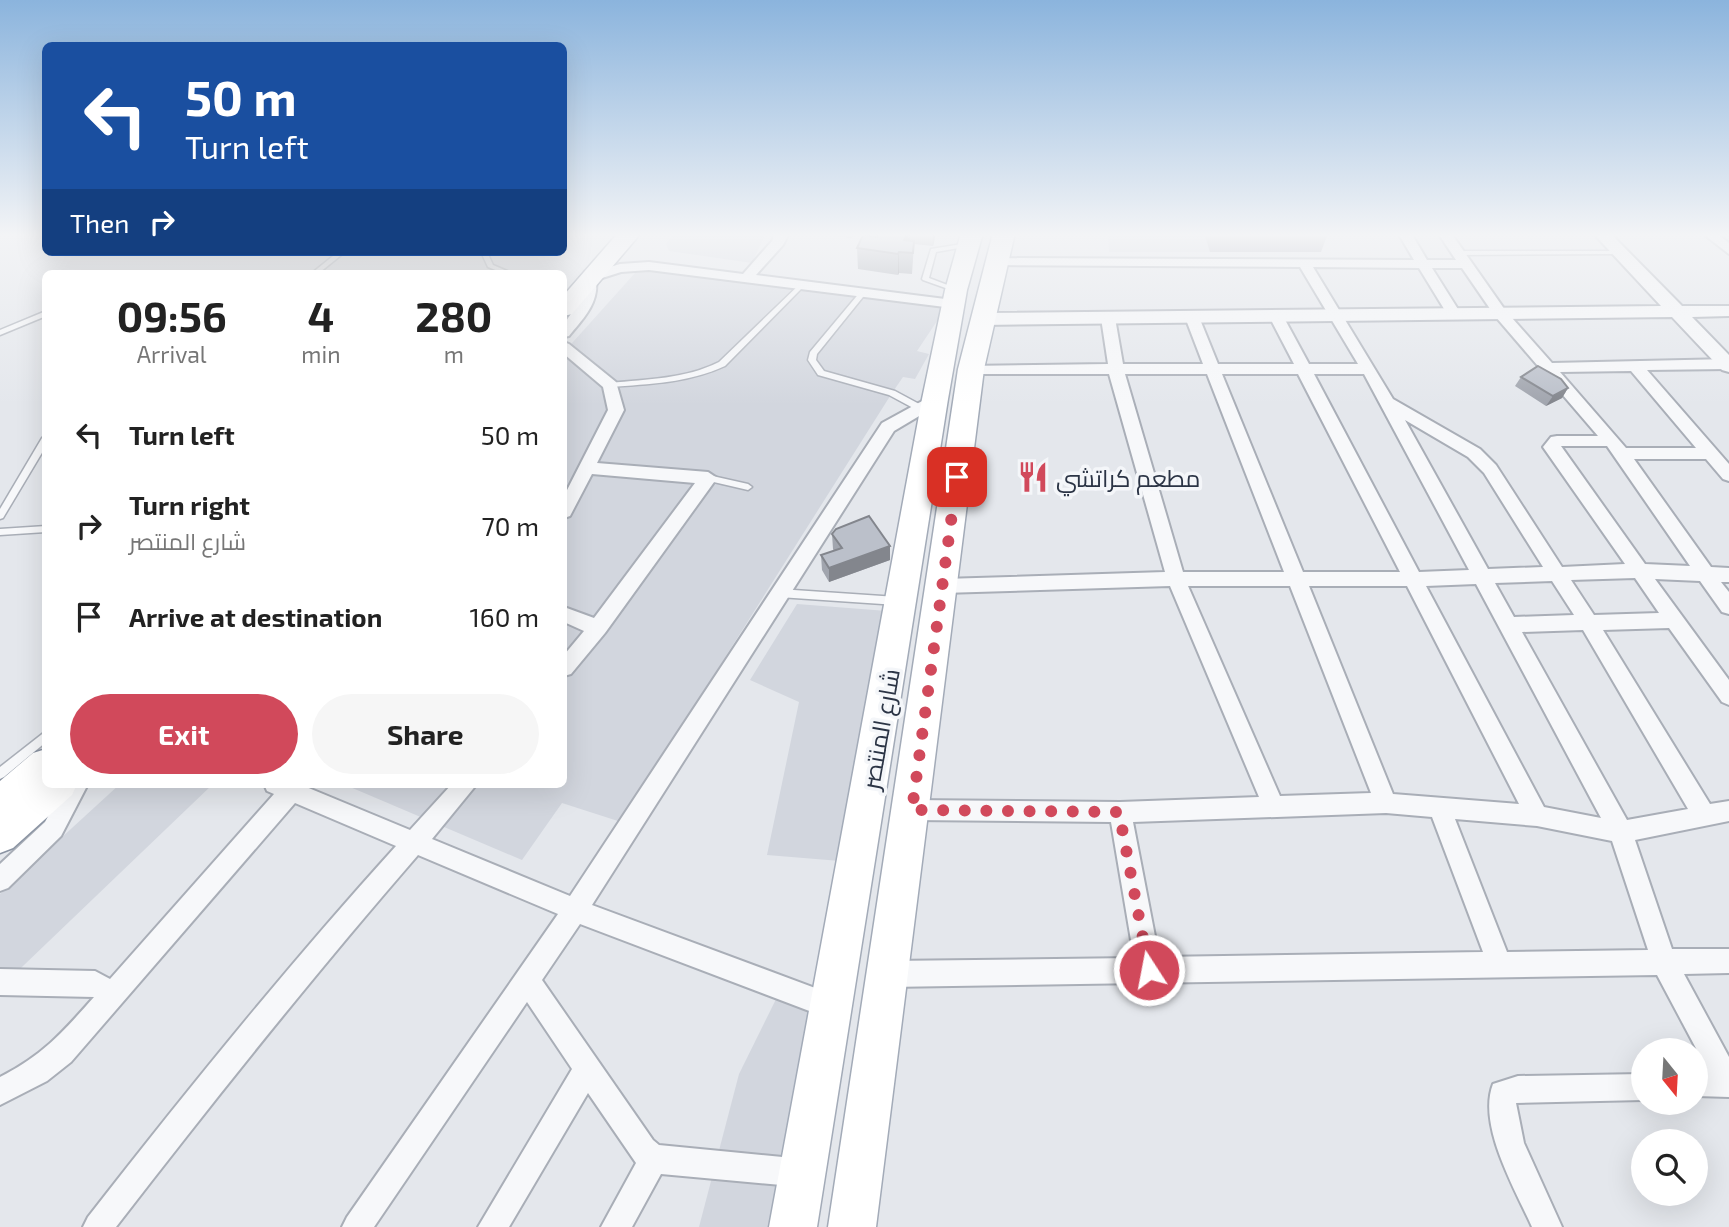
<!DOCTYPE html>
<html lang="en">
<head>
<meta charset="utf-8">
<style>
	:root { --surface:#fff; --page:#f6f6f6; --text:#222; --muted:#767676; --accent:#d1495b }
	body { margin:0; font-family:"Exo 2",Cairo,sans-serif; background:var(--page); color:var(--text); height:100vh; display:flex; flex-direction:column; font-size:26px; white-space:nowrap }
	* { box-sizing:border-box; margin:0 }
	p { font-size:23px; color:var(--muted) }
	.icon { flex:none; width:38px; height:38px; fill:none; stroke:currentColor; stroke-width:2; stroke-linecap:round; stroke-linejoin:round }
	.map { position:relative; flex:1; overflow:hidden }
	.details { position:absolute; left:42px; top:270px; width:525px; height:518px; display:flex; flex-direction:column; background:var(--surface); border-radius:10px; box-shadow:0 7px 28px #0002 }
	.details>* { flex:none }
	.top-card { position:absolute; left:42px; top:42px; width:525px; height:214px; border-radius:10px; box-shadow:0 7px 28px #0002; background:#1a4fa0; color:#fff; overflow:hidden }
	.needle { width:46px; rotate:162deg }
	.buttons { position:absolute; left:1631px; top:1038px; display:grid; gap:14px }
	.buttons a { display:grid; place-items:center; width:77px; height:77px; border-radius:50%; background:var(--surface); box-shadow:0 7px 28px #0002; font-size:35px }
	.pin { position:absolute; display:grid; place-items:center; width:60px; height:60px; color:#fff; margin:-30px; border-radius:14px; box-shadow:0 4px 10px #0006 }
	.me { position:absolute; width:77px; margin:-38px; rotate:349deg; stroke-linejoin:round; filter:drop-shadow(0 0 5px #0008) }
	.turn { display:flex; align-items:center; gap:24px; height:147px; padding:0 28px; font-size:32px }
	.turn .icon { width:91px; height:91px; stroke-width:2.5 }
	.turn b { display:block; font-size:49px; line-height:60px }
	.then { display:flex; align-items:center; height:66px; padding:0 28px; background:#0003; gap:14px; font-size:26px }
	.eta { display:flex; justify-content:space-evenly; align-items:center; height:119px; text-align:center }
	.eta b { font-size:42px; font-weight:700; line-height:49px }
	.action { display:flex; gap:14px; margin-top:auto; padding:14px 28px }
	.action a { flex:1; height:80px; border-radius:42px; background:var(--accent); color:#fff; font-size:28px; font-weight:700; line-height:80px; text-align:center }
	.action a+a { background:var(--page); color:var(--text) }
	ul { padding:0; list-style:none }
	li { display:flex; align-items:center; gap:21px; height:91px; padding:0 28px }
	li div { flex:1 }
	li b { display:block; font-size:26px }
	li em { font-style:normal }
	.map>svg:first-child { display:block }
	.built { fill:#d2d6de }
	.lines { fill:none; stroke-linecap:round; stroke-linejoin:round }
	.service-casing { stroke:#a9aeb7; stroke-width:3 }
	.minor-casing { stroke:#a9aeb7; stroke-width:4 }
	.tertiary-casing { stroke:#a9aeb7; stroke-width:4 }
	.primary-casing { stroke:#a3abb8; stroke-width:3 }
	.trunk-casing { stroke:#8b94a3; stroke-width:3 }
	.service { fill:#f7f8fa; fill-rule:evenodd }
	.minor { fill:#f7f8fa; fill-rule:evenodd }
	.tertiary { fill:#f7f8fa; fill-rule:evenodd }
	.primary { fill:#fff; fill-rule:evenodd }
	.trunk { fill:#fff; fill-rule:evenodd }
	.wall { fill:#a1a5ae }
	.shaded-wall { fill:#83868d }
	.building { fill:#bbc0ca; stroke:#83868d; stroke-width:2 }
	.route { stroke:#d1495b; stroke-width:12; stroke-dasharray:0 21.6 }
	.labels { text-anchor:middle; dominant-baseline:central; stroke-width:7; stroke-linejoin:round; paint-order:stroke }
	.poi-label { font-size:24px; fill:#2b3445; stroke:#f4f6f9; text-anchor:start }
	.street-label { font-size:24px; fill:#2b3445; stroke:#f4f6f9 }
</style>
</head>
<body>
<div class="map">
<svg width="1729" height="1227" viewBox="0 0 1729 1227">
	<rect width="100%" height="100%" fill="#e4e7ec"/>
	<g class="built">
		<polygon points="674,233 766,233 752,263 669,251 666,244"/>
		<polygon points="1108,233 1310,233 1321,252 1109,252"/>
		<polygon points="662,269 947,306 917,351 929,354 915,379 903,377 892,393 621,822 562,803 522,860 343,784 564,784 564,352 635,273"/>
		<polygon points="797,604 887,611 840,861 767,855 799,702 750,680"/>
		<polygon points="120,784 213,784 0,988 0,894"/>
		<polygon points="786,979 823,1002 780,1227 699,1227 739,1074"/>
	</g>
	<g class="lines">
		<defs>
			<g id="service">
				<polygon points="968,243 970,244 970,246 936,252 929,278 958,289 958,291 954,291 923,280 922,279 931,249"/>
				<polygon points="1620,251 1622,252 1622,254 1458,255 1455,253 1458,251"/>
				<polygon points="338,252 345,252 319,273 312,273"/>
				<polygon points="481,252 487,252 493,265 512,273 503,273 488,267"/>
				<path d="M 803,282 L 806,284 L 805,285 L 725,366 C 688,383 650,384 610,387 L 606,385 L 610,383 C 648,379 685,379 719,362 L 801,283 Z"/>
				<polygon points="863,290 867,292 817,354 816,360 824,371 895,391 921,405 921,409 915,409 889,395 818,375 808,360 810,352 861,291"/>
				<polygon points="46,311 46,316 0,335 0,330"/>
				<polygon points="46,435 46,446 3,518 0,519 0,509 42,438"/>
				<polygon points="708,475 748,484 752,487 748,490 705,480 704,478 705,476"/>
				<polygon points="46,526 46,532 0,535 0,529"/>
				<polygon points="779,589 897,597 902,601 897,605 779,597 774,593"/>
				<polygon points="46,731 46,742 4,777 0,779 0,767"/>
			</g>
			<g id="minor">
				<path d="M 775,233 L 789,233 L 783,245 L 756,275 L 953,300 L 960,304 L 953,308 L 649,270 L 621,272 L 596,280 C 599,303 583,319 569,336 L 564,337 L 564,324 L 579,302 L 582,280 L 587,274 L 620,264 L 649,262 L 743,274 L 772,241 Z"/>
				<path d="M 1398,233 L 1411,233 L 1427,260 L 1456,260 L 1438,233 L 1451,233 L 1505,310 L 1552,363 L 1729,359 L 1729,369 L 1647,370 L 1729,464 L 1729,481 L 1723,479 L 1706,459 L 1634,459 L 1711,567 L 1729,568 L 1729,582 L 1721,582 L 1729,592 L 1729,614 L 1722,612 L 1700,581 L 1655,579 L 1729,680 L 1729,705 L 1722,702 L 1669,628 L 1603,630 L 1710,804 L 1729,801 L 1729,821 L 1635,840 L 1672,949 L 1729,949 L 1729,973 L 1684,974 L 1729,1057 L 1729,1097 L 1696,1096 L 1696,1070 L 1707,1069 L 1657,975 L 888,987 L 879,983 L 875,974 L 879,965 L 888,961 L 1134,958 L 1111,822 L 912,820 L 904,817 L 901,810 L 904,803 L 912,800 L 1120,802 L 1259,797 L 1170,586 L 943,593 L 936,591 L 934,586 L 936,581 L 943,579 L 1165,572 L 1109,374 L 971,374 L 966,372 L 963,369 L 966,366 L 1108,364 L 1101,318 L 1108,314 L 1115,318 L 1123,364 L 1203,364 L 1185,317 L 1192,313 L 1199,317 L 1218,364 L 1294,364 L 1269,316 L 1276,312 L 1283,316 L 1309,364 L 1358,364 L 1300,267 L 996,265 L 991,264 L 991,258 L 1414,260 ZM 1313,267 L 1419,268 L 1449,317 L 1454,318 L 1461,314 L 1432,268 L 1462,268 L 1495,316 L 1598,436 L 1557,436 L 1551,437 L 1543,447 L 1625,564 L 1562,567 L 1496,465 L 1480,449 L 1393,399 ZM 1631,371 L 1696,448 L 1626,448 L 1560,372 ZM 1125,374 L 1207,374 L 1284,572 L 1183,572 ZM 1222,374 L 1298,374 L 1400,572 L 1303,572 ZM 1314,374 L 1364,374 L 1469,570 L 1419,572 ZM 1405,420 L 1468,457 L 1484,473 L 1543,567 L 1488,569 ZM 1561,446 L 1607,446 L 1690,566 L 1645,564 ZM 1635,578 L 1659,613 L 1594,615 L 1571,580 ZM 1552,581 L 1574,615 L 1514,617 L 1495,583 ZM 1476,584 L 1601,818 L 1544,807 L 1426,586 ZM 1188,586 L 1290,586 L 1371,793 L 1280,796 ZM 1309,586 L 1407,586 L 1519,804 L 1393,794 ZM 1583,630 L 1688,809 L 1627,820 L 1522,632 ZM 1386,813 L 1432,817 L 1483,952 L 1159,957 L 1133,822 ZM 1455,819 L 1537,826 L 1612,841 L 1648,950 L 1507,952 Z"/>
				<polygon points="1702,233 1716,233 1729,243 1729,254"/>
				<polygon points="564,342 569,344 616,382 624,410 597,463 708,472 717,478 605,633 571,674 564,676 564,655 584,631 564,622 564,607 594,618 695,483 592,474 570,516 564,518 564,496 608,410 603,387 564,354"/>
				<path d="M 935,394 L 941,395 L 943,399 L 941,403 L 894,431 L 592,905 L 842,998 L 846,1007 L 842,1016 L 833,1020 L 580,924 L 542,980 L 653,1140 L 659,1145 L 803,1159 L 813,1163 L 817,1173 L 813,1183 L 803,1187 L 661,1174 L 632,1227 L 601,1227 L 636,1163 L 588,1093 L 509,1227 L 478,1227 L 572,1069 L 527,1002 L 374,1227 L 342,1227 L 347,1217 L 558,914 L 418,855 C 313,976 214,1100 116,1227 L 83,1227 L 88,1217 C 187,1090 288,965 396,846 L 295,803 L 71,1062 L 47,1081 L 0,1105 L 0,1077 C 43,1055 62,1033 94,997 L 0,995 L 0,969 L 95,971 L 110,979 L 274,794 L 267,791 L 264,784 L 299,784 L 410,830 L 452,784 L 477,784 L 432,839 L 570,896 L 882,423 Z"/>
				<polygon points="65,784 88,784 61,836 8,888 0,891 0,864 45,822"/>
				<path d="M 1643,1074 L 1643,1100 L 1516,1103 L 1524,1143 L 1562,1227 L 1532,1227 C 1515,1189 1477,1125 1493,1084 L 1518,1076 Z"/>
			</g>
			<polygon id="tertiary" points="1593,233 1610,233 1682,306 1729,306 1729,316 1692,317 1729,355 1729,372 1722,370 1672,317 982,325 973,319 982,313 1661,306"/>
			<g id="primary">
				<polygon points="961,233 983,233 967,290 948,399 817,1227 769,1227 922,399 945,290"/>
				<polygon points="993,233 1015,233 984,369 876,1227 828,1227 958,369"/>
			</g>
			<g id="trunk">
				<polygon points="618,233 641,233 572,314 564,316 564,295"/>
				<polygon points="46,749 46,784 77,784 72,795 13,848 0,853 0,781 33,753"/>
			</g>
		</defs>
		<use href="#service" class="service-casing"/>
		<use href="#minor" class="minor-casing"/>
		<use href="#tertiary" class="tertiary-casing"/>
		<use href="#primary" class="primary-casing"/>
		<use href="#trunk" class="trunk-casing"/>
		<use href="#service" class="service"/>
		<use href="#minor" class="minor"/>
		<use href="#tertiary" class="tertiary"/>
		<use href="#primary" class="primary"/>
		<use href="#trunk" class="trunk"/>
	</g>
	<g class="wall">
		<polygon points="810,233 853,233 852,238"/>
		<polygon points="879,233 936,233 933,246 914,244 912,274 899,273 898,275 858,269 857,248 877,237"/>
		<polygon points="1204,233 1328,233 1321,252 1210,252"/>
		<polygon points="1521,377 1568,388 1562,398 1546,406 1515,386"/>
		<polygon points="832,534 890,546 890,560 829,582 822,570 821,555 834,551 833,549"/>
	</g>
	<g class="shaded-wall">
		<polygon points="906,233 910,233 909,244 904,240"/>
		<polygon points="933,233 936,233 933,246"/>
		<polygon points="899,252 899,273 898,275 898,254"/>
		<polygon points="1568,388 1562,398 1546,406 1553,396"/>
		<polygon points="890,546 890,560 829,582 829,568"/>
	</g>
	<g class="building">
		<polygon points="879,233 906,233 904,240 914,241 913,253 899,252 898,254 857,248 863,235 877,237"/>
		<polygon points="1538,366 1561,379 1568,388 1553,396 1521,377"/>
		<polygon points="869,516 890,546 829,568 821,555 842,548 832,534 836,529"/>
	</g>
	<linearGradient id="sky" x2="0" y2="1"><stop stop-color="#8bb4dd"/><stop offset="0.58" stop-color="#f3f4f6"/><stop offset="1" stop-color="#f3f4f6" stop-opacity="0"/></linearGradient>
	<rect width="1729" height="405" fill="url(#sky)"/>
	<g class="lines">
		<polyline class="route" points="957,477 912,810 1119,812 1149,970"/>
	</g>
	<defs>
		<symbol id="restaurant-bare" viewBox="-9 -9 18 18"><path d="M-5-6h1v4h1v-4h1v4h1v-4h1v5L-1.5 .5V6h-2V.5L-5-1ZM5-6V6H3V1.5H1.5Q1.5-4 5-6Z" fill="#d1495b" stroke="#f4f6f9" stroke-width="2.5" paint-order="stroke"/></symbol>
	</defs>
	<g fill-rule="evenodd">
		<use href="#restaurant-bare" x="1011" y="455" width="44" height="44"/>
	</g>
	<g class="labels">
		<g class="poi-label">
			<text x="1056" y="477">مطعم كراتشي</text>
		</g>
		<g class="street-label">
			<text transform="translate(880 729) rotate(-80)">شارع المنتصر</text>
		</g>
	</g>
</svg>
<div class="buttons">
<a><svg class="needle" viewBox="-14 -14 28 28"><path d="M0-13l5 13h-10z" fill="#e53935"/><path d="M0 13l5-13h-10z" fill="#767676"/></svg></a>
<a><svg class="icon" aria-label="search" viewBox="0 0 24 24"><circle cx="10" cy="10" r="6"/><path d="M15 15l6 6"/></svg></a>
</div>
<div class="pin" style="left:957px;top:477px;background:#d93025"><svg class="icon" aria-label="arrive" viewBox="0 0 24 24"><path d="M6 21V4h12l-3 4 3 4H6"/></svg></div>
<svg class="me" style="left:1149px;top:970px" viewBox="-20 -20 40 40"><circle r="17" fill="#d1495b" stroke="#fff" stroke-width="3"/><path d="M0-11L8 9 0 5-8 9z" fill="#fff"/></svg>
<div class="top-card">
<div class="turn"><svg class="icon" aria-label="left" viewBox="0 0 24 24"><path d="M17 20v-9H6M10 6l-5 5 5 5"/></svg><div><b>50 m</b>Turn left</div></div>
<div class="then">Then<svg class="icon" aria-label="right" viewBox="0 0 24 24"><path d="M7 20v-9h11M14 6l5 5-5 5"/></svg></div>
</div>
<section class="details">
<div class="eta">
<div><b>09:56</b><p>Arrival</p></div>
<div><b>4</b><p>min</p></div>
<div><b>280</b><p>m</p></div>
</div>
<ul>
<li><svg class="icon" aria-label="left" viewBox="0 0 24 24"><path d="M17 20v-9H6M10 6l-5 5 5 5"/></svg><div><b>Turn left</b></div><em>50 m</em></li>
<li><svg class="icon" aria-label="right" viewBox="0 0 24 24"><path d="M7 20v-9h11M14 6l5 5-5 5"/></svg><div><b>Turn right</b><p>شارع المنتصر</p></div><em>70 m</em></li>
<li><svg class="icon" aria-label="arrive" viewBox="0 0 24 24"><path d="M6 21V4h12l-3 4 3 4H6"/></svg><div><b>Arrive at destination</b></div><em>160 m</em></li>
</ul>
<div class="action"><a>Exit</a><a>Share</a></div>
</section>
</div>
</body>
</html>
